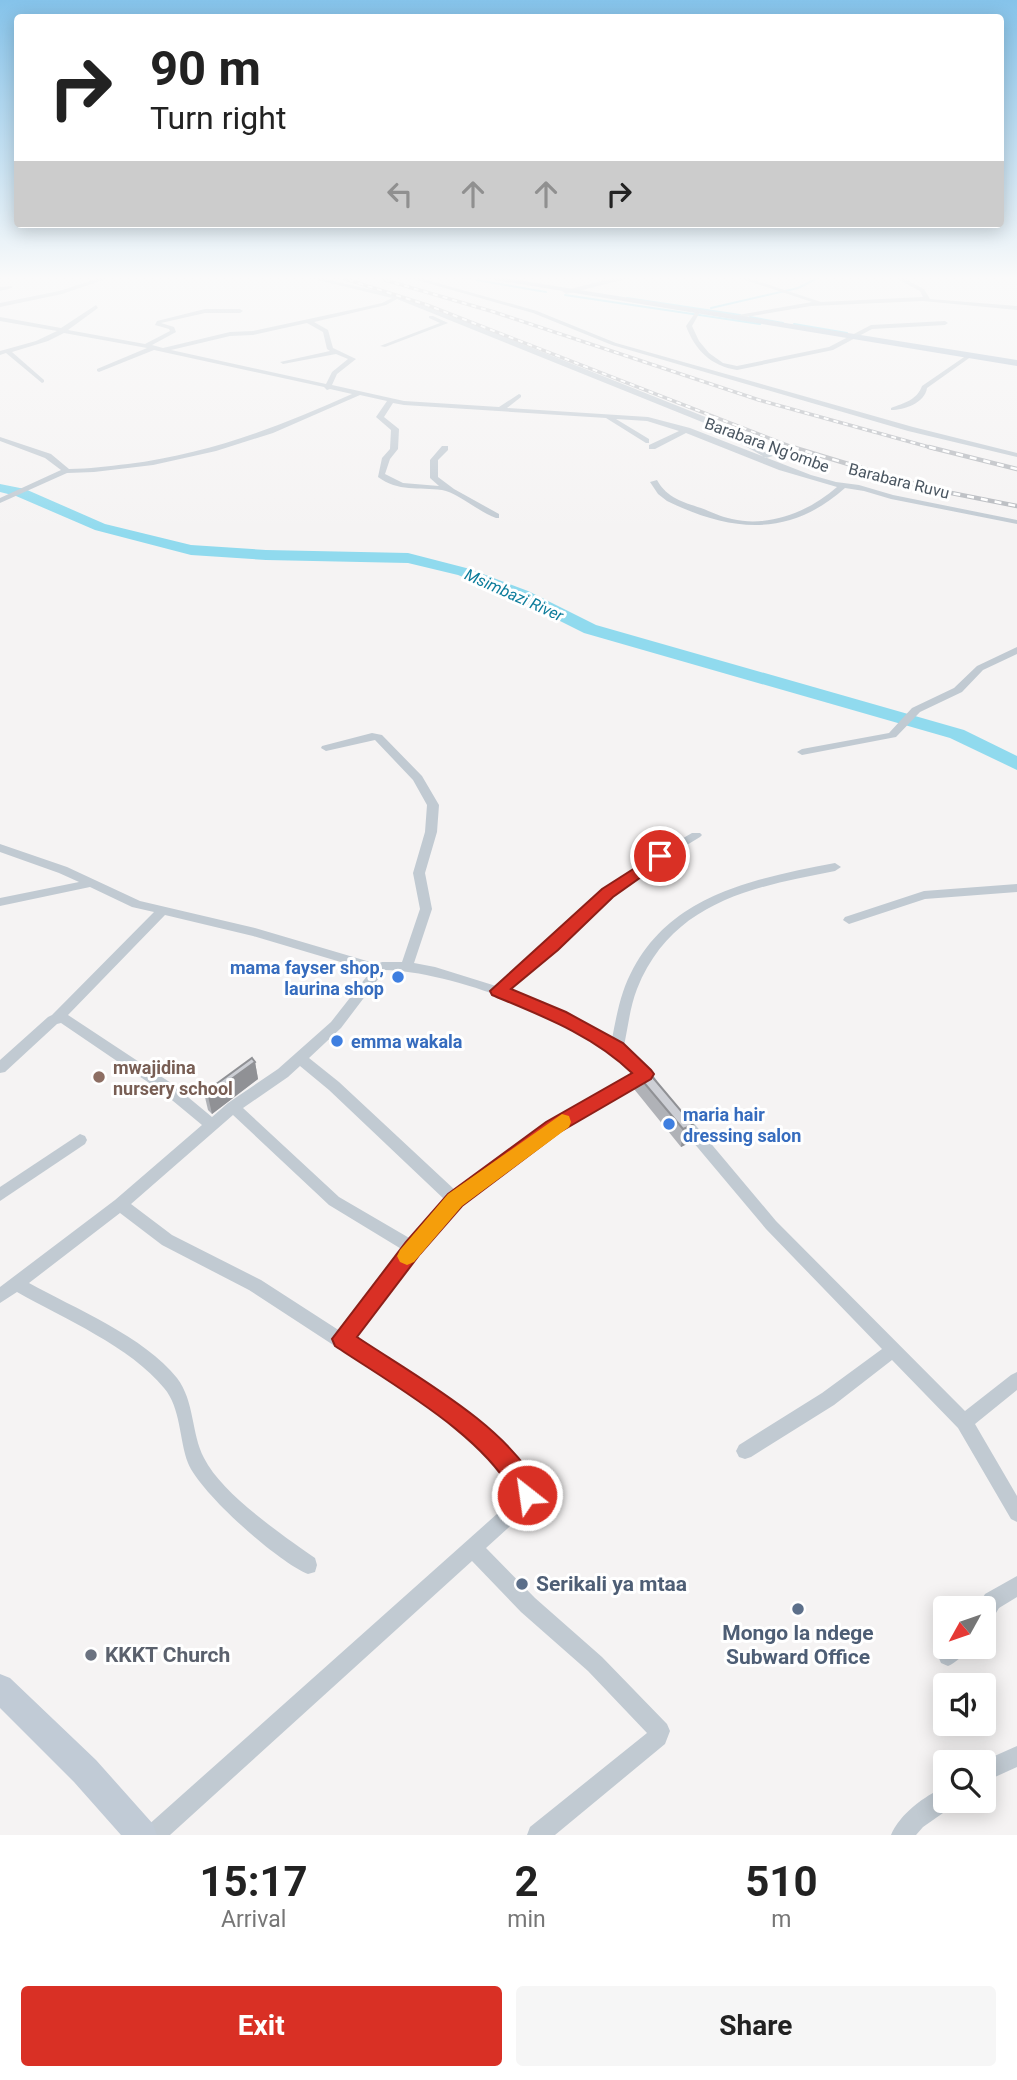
<!DOCTYPE html>
<html lang="en">
<head>
<meta charset="utf-8">
<style>
	:root { --surface:#fff; --page:#f6f6f6; --text:#222; --muted:#767676; --accent:#d93025 }
	body { margin:0; font-family:Roboto,sans-serif; background:var(--page); color:var(--text); height:100vh; display:flex; flex-direction:column; font-size:26px; white-space:nowrap }
	* { box-sizing:border-box; margin:0 }
	p { font-size:23px; color:var(--muted) }
	.icon { flex:none; width:38px; height:38px; fill:none; stroke:currentColor; stroke-width:2; stroke-linecap:round; stroke-linejoin:round }
	.map { position:relative; height:1835px; overflow:hidden }
	.details { display:flex; flex-direction:column; background:var(--surface); flex:1 }
	.details>* { flex:none }
	.hud { position:absolute; left:14px; top:14px; width:990px; height:214px; border-radius:7px; box-shadow:0 4px 18px #0003; background:#fff; color:var(--text); overflow:hidden }
	.needle { width:46px; rotate:230deg }
	.buttons { position:absolute; left:933px; top:1596px; display:grid; gap:14px }
	.buttons a { display:grid; place-items:center; width:63px; height:63px; border-radius:7px; background:var(--surface); box-shadow:0 4px 18px #0003; font-size:35px }
	.pin { position:absolute; display:grid; place-items:center; width:60px; height:60px; color:#fff; margin:-30px; border:4px solid #fff; border-radius:50%; box-shadow:0 2px 7px #0007 }
	.me { position:absolute; width:77px; margin:-38px; rotate:330deg; stroke-linejoin:round; filter:drop-shadow(0 0 5px #0008) }
	.turn { display:flex; align-items:center; gap:24px; height:147px; padding:0 21px; font-size:32px }
	.turn .icon { width:91px; height:91px; stroke-width:2.5 }
	.turn b { display:block; font-size:49px; line-height:60px }
	.lanes { display:flex; align-items:center; height:66px; padding:0 21px; background:#0003; justify-content:center; gap:35px; direction:ltr }
	.lanes .off { opacity:.35 }
	.eta { display:flex; justify-content:space-evenly; align-items:center; height:119px; text-align:center }
	.eta b { font-size:42px; font-weight:700; line-height:49px }
	.action { display:flex; gap:14px; margin-top:auto; padding:14px 21px }
	.action a { flex:1; height:80px; border-radius:7px; background:var(--accent); color:#fff; font-size:28px; font-weight:700; line-height:80px; text-align:center }
	.action a+a { background:var(--page); color:var(--text) }
	.map>svg:first-child { display:block }
	.lines { fill:none; stroke-linecap:round; stroke-linejoin:round }
	.stream { stroke:#90daee; stroke-width:2 }
	.river { fill:#90daee; fill-rule:evenodd }
	.street { fill:#c1cad2; fill-rule:evenodd }
	.secondary { fill:#c1cbd6; fill-rule:evenodd }
	.primary { fill:#b3c2d1; fill-rule:evenodd }
	.rail-far1-casing { stroke:#b5b8bd; stroke-width:3.5 }
	.rail-casing { stroke:#b5b8bd; stroke-width:4.5 }
	.rail-far1 { stroke:#fff; stroke-width:2; stroke-dasharray:5; stroke-linecap:butt }
	.rail { stroke:#fff; stroke-width:2.5; stroke-dasharray:7; stroke-linecap:butt }
	.wall { fill:#b0b2b7 }
	.shaded-wall { fill:#909195 }
	.building { fill:#cdcfd5; stroke:#909195; stroke-width:2 }
	.route { fill:#d93025; stroke:#8d1f18; stroke-width:2 }
	.slow { fill:#f59e0b }
	.shop-dot { fill:#3f7fe0; stroke:#fff; stroke-width:2.5 }
	.education-dot { fill:#8d6e63; stroke:#fff; stroke-width:2.5 }
	.service-dot { fill:#5c6f8a; stroke:#fff; stroke-width:2.5 }
	.worship-dot { fill:#6b7280; stroke:#fff; stroke-width:2.5 }
	.labels { text-anchor:middle; dominant-baseline:central; stroke-width:6; stroke-linejoin:round; paint-order:stroke }
	.far-street-label { font-size:16px; fill:#4a5661; stroke:#fff }
	.far-water-label { font-size:16px; font-style:italic; fill:#0c7c9b; stroke:#fff }
	.shop-label { font-size:18px; font-weight:bold; fill:#366cbe; stroke:#fff; text-anchor:start }
	.education-label { font-size:18px; font-weight:bold; fill:#785e54; stroke:#fff; text-anchor:start }
	.near-service-label { font-size:21px; font-weight:bold; fill:#4e5e75; stroke:#fff; text-anchor:start }
	.near-worship-label { font-size:21px; font-weight:bold; fill:#5b616d; stroke:#fff; text-anchor:start }
</style>
</head>
<body>
<div class="map">
<svg width="1017" height="1835" viewBox="0 0 1017 1835">
	<rect width="100%" height="100%" fill="#f5f3f3"/>
	<g class="lines">
		<g class="stream">
			<polyline points="459,277 468,279"/>
			<polyline points="476,280 546,292"/>
			<polyline points="565,295 760,324"/>
			<polyline points="627,298 740,315"/>
			<polyline points="711,308 798,288 820,277"/>
			<polyline points="750,317 783,323"/>
			<polyline points="794,324 847,333"/>
		</g>
		<polygon class="river" points="0,484 25,489 105,524 191,545 266,550 408,553 470,569 528,591 596,625 964,730 1017,756 1017,770 950,738 584,633 516,599 458,575 408,563 266,560 191,555 95,530 16,496 0,492"/>
		<g class="street">
			<polygon points="103,277 112,277 62,294 0,307 0,303 59,291"/>
			<path d="M 305,277 L 316,277 L 399,296 L 500,335 L 713,420 L 773,456 L 766,458 L 707,424 L 397,299 L 386,305 L 314,322 L 328,330 L 333,348 L 356,359 L 337,374 L 332,385 L 404,401 L 499,407 L 519,394 L 521,395 L 521,397 L 507,408 L 648,417 L 690,428 L 811,475 L 836,482 L 859,485 L 893,495 L 1017,520 L 1017,524 L 891,499 L 864,491 L 845,488 C 789,538 731,532 667,501 L 658,494 L 650,482 L 657,480 C 667,498 683,502 701,508 C 712,512 721,517 732,519 C 769,528 810,511 837,487 L 779,470 L 686,433 L 655,449 L 649,449 L 649,445 L 679,431 L 647,421 L 616,419 L 649,439 L 649,443 L 646,443 L 606,418 L 404,405 L 393,403 L 384,417 L 399,429 L 398,449 L 390,459 L 385,474 L 403,483 L 439,486 L 430,478 L 430,460 L 442,446 L 448,446 L 448,450 L 438,460 L 438,477 L 454,489 L 499,514 L 499,518 L 496,518 C 481,513 456,492 442,490 C 419,487 398,492 378,477 L 382,458 L 390,449 L 391,430 L 376,417 L 387,401 L 360,395 L 273,433 L 216,451 L 153,465 L 94,472 L 67,473 L 0,503 L 0,498 L 61,470 L 45,458 L 0,441 L 0,437 L 51,454 L 69,469 C 89,469 108,466 128,464 C 207,454 279,427 352,394 L 330,389 L 327,390 L 324,387 L 154,350 L 99,372 L 97,371 L 97,369 L 147,348 L 64,333 L 48,341 L 12,352 L 44,380 L 44,382 L 42,383 L 6,353 L 0,355 L 0,351 L 36,341 L 57,331 L 0,321 L 0,317 L 61,328 L 96,305 L 98,308 L 68,330 L 145,344 L 170,331 L 169,329 L 155,325 L 157,321 L 205,309 L 240,309 L 243,311 L 240,313 L 205,313 L 161,323 L 174,327 L 176,332 L 152,345 L 163,348 L 230,332 L 253,331 L 360,308 L 382,303 L 392,298 ZM 307,323 L 323,332 L 327,349 L 330,351 L 280,362 L 283,364 L 336,354 L 348,359 L 332,372 L 326,384 L 171,350 L 230,336 L 253,335 Z"/>
			<polygon points="406,277 416,277 537,311 616,343 913,427 1017,453 1017,457 908,431 612,345 533,313"/>
			<polygon points="736,277 745,277 821,302 923,297 920,291 899,280 901,277 924,289 930,299 1017,306 1017,310 923,301 811,306 734,319 732,316 812,302"/>
			<polygon points="12,286 12,288 0,291 0,287"/>
			<path d="M 697,310 L 700,312 L 692,326 L 699,341 L 709,353 L 723,363 L 737,366 L 829,347 L 871,325 L 945,321 L 948,323 L 945,325 L 872,329 L 833,350 L 737,370 C 711,366 695,350 686,326 Z"/>
			<polygon points="429,316 433,316 448,323 385,347 380,346 440,323 429,318"/>
			<path d="M 970,353 L 973,355 L 972,356 L 927,388 C 925,403 904,410 891,410 L 891,408 C 904,403 917,400 922,386 Z"/>
			<polygon points="1017,647 1017,654 983,670 962,692 920,712 896,737 802,755 797,752 802,749 889,733 912,708 954,688 977,666"/>
			<path d="M 372,733 L 382,735 L 422,776 L 439,805 L 437,832 L 425,873 L 432,909 L 414,963 L 435,967 L 496,986 L 612,883 L 645,860 L 692,833 L 700,833 L 702,835 L 700,837 L 654,865 L 621,888 L 508,990 L 571,1017 L 612,1039 C 615,1023 618,1007 623,992 C 657,897 747,880 835,863 L 841,867 L 835,871 C 752,887 672,902 637,989 C 630,1007 628,1027 624,1046 L 650,1070 L 657,1081 L 655,1085 L 650,1086 L 643,1082 L 558,1131 L 460,1204 L 419,1253 L 353,1339 L 454,1404 L 502,1444 L 533,1484 L 536,1490 L 530,1508 L 486,1548 L 535,1598 L 602,1657 L 667,1724 L 670,1731 L 665,1744 L 555,1835 L 527,1835 L 530,1827 L 647,1733 L 588,1671 L 521,1612 L 472,1561 L 170,1835 L 143,1835 L 146,1827 L 516,1497 L 517,1492 L 490,1456 L 442,1416 L 249,1290 L 162,1245 L 120,1213 L 29,1283 C 74,1308 145,1337 177,1378 C 195,1402 191,1433 204,1458 C 222,1494 282,1535 315,1558 L 317,1565 L 315,1572 L 308,1574 C 278,1562 200,1493 188,1463 C 179,1439 181,1408 164,1388 C 131,1347 63,1318 17,1292 L 0,1303 L 0,1287 L 115,1200 L 202,1125 L 161,1091 L 61,1023 L 57,1024 L 5,1072 L 0,1073 L 0,1060 L 48,1017 L 52,1015 L 154,912 L 132,907 L 90,887 L 0,906 L 0,898 L 79,882 L 59,873 L 0,852 L 0,844 L 67,867 L 140,901 L 255,928 L 377,964 L 382,962 L 402,962 L 420,909 L 413,873 L 425,832 L 427,805 L 413,780 L 375,740 L 326,751 L 321,748 L 322,746 ZM 165,915 L 253,936 L 371,971 L 331,1022 L 278,1069 L 228,1103 L 212,1117 L 171,1083 L 68,1015 ZM 385,970 C 452,971 590,1023 635,1073 L 548,1123 L 456,1191 L 339,1082 L 309,1058 L 341,1028 ZM 300,1066 L 329,1090 L 445,1200 L 411,1239 L 339,1197 L 243,1108 L 288,1077 ZM 233,1115 L 329,1205 L 403,1250 L 340,1331 L 261,1280 L 172,1235 L 131,1204 Z"/>
			<polygon points="1017,884 1017,892 925,899 849,924 843,920 845,917 924,891"/>
			<polygon points="682,1114 687,1115 776,1221 965,1411 1011,1375 1017,1372 1017,1390 975,1424 1017,1496 1017,1522 1011,1519 958,1428 892,1360 834,1405 751,1457 745,1459 739,1457 736,1451 739,1445 822,1393 882,1349 766,1229 677,1123 675,1119 677,1115"/>
			<polygon points="80,1134 85,1136 87,1140 85,1144 0,1201 0,1187"/>
			<polygon points="1017,1576 1017,1597 999,1608 991,1621 984,1623 984,1608 977,1608 985,1594"/>
			<path d="M 945,1645 L 945,1647 L 967,1647 C 963,1656 957,1662 948,1666 L 941,1663 L 938,1656 Z"/>
			<polygon points="1017,1746 1017,1767 984,1782 984,1762 981,1762"/>
			<path d="M 945,1787 L 945,1801 L 954,1801 L 953,1806 L 923,1827 L 916,1835 L 891,1835 C 900,1814 924,1796 945,1787 Z"/>
		</g>
		<g class="secondary">
			<polygon points="618,277 634,277 566,294 562,291"/>
			<polygon points="0,1674 10,1678 96,1760 153,1824 157,1835 121,1835 74,1782 0,1708"/>
		</g>
		<polygon class="primary" points="477,277 498,277 1017,360 1017,366"/>
		<defs>
			<g id="rail-far1">
				<polyline points="339,277 427,305 797,449"/>
				<polyline points="385,280 494,312 759,400 936,449"/>
			</g>
			<g id="rail">
				<polyline points="792,447 931,489 1017,506"/>
				<polyline points="929,447 1017,469"/>
			</g>
		</defs>
		<use href="#rail-far1" class="rail-far1-casing"/>
		<use href="#rail" class="rail-casing"/>
		<use href="#rail-far1" class="rail-far1"/>
		<use href="#rail" class="rail"/>
	</g>
	<g class="wall">
		<polygon points="255,1062 258,1079 212,1114 208,1110 204,1093"/>
		<polygon points="635,1072 693,1125 691,1142 681,1147 634,1089"/>
	</g>
	<g class="shaded-wall">
		<polygon points="255,1062 258,1079 212,1114 208,1096"/>
		<polygon points="693,1125 691,1142 681,1147 683,1129"/>
	</g>
	<g class="building">
		<polygon points="252,1058 255,1062 208,1096 204,1093"/>
		<polygon points="644,1067 693,1125 683,1129 635,1072"/>
	</g>
	<linearGradient id="sky" x2="0" y2="1"><stop stop-color="#85c3ea"/><stop offset="0.52" stop-color="#fafafa"/><stop offset="1" stop-color="#fafafa" stop-opacity="0"/></linearGradient>
	<rect width="1017" height="534" fill="url(#sky)"/>
	<path class="route" d="M 660,852 L 665,853 L 667,856 L 665,860 L 613,897 L 558,950 L 511,989 L 566,1012 L 623,1043 L 651,1070 L 654,1074 L 651,1079 L 560,1132 L 462,1206 L 420,1254 L 357,1337 C 412,1374 512,1428 539,1490 L 535,1503 L 527,1506 L 518,1503 C 491,1439 393,1385 335,1346 L 332,1339 L 406,1242 L 448,1194 L 546,1122 L 632,1073 C 593,1035 542,1016 492,995 L 490,991 L 602,889 Z"/>
	<polygon class="slow" points="562,1114 569,1116 571,1122 569,1127 462,1206 414,1262 407,1265 400,1262 397,1256 400,1250 448,1194"/>
	<g class="shop-dot">
		<circle cx="398" cy="977" r="7"/>
		<circle cx="337" cy="1041" r="7"/>
		<circle cx="669" cy="1124" r="7"/>
	</g>
	<circle class="education-dot" cx="99" cy="1077" r="7"/>
	<g class="service-dot">
		<circle cx="522" cy="1584" r="7"/>
		<circle cx="798" cy="1609" r="7"/>
	</g>
	<circle class="worship-dot" cx="91" cy="1655" r="7"/>
	<g class="labels">
		<g class="far-street-label">
			<text transform="translate(767 445) rotate(20)">Barabara Ng'ombe</text>
			<text transform="translate(899 481) rotate(14)">Barabara Ruvu</text>
		</g>
		<g class="far-water-label">
			<text transform="translate(514 595) rotate(24)">Msimbazi River</text>
		</g>
		<g class="shop-label">
			<text x="384" y="967" text-anchor="end">mama fayser shop,<tspan x="384" dy="21">laurina shop</tspan></text>
			<text x="351" y="1041">emma wakala</text>
			<text x="683" y="1114">maria hair<tspan x="683" dy="21">dressing salon</tspan></text>
		</g>
		<g class="education-label">
			<text x="113" y="1067">mwajidina<tspan x="113" dy="21">nursery school</tspan></text>
		</g>
		<g class="near-service-label">
			<text x="536" y="1584">Serikali ya mtaa</text>
			<text x="798" y="1633" text-anchor="middle">Mongo la ndege<tspan x="798" dy="24">Subward Office</tspan></text>
		</g>
		<g class="near-worship-label">
			<text x="105" y="1655">KKKT Church</text>
		</g>
	</g>
</svg>
<div class="buttons">
<a><svg class="needle" viewBox="-14 -14 28 28"><path d="M0-13l5 13h-10z" fill="#e53935"/><path d="M0 13l5-13h-10z" fill="#767676"/></svg></a>
<a><svg class="icon" aria-label="sound" viewBox="0 0 24 24"><path d="M4 9h4l5-4v14l-5-4H4zM17 9q2 3 0 6"/></svg></a>
<a><svg class="icon" aria-label="search" viewBox="0 0 24 24"><circle cx="10" cy="10" r="6"/><path d="M15 15l6 6"/></svg></a>
</div>
<div class="pin" style="left:660px;top:856px;background:#d93025"><svg class="icon" aria-label="arrive" viewBox="0 0 24 24"><path d="M6 21V4h12l-3 4 3 4H6"/></svg></div>
<svg class="me" style="left:527px;top:1495px" viewBox="-20 -20 40 40"><circle r="17" fill="#d93025" stroke="#fff" stroke-width="3"/><path d="M0-11L8 9 0 5-8 9z" fill="#fff"/></svg>
<div class="hud">
<div class="turn"><svg class="icon" aria-label="right" viewBox="0 0 24 24"><path d="M7 20v-9h11M14 6l5 5-5 5"/></svg><div><b>90 m</b>Turn right</div></div>
<div class="lanes"><svg class="icon off" aria-label="left" viewBox="0 0 24 24"><path d="M17 20v-9H6M10 6l-5 5 5 5"/></svg><svg class="icon off" aria-label="ahead" viewBox="0 0 24 24"><path d="M12 20V5M6 11l6-6 6 6"/></svg><svg class="icon off" aria-label="ahead" viewBox="0 0 24 24"><path d="M12 20V5M6 11l6-6 6 6"/></svg><svg class="icon" aria-label="right" viewBox="0 0 24 24"><path d="M7 20v-9h11M14 6l5 5-5 5"/></svg></div>
</div>
</div>
<section class="details">
<div class="eta">
<div><b>15:17</b><p>Arrival</p></div>
<div><b>2</b><p>min</p></div>
<div><b>510</b><p>m</p></div>
</div>
<div class="action"><a>Exit</a><a>Share</a></div>
</section>
</body>
</html>
